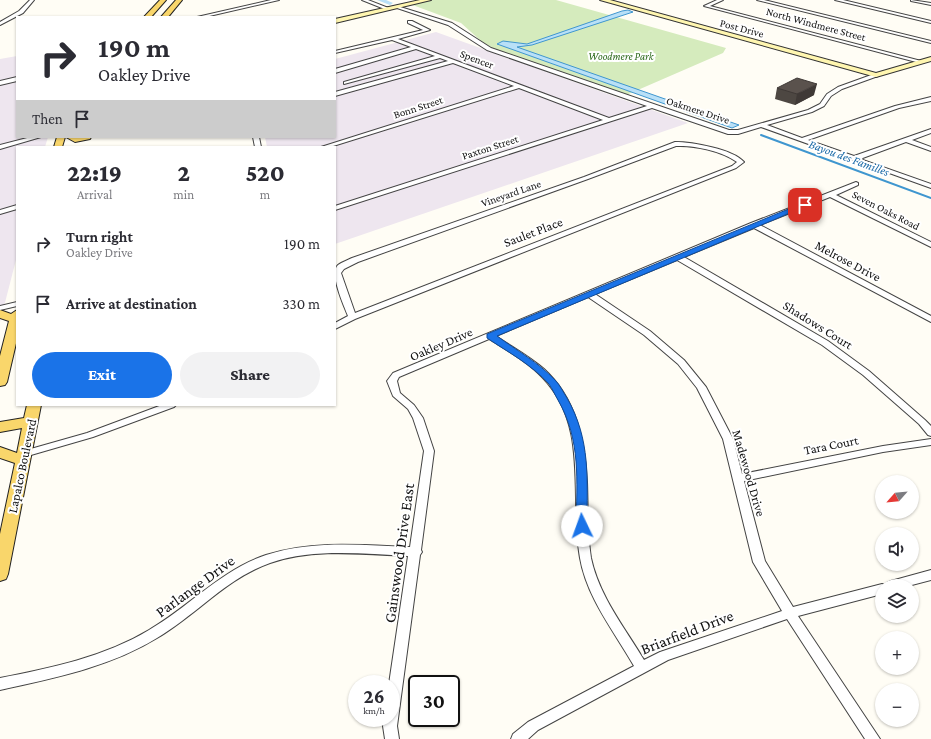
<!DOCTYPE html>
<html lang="en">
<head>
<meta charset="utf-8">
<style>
	:root { --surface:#fff; --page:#f2f2f3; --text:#2b2b33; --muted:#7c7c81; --accent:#1a73e8 }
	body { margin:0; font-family:"Crimson Pro",serif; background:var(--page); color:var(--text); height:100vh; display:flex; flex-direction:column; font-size:15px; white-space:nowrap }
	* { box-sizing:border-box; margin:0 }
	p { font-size:13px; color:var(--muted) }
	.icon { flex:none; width:22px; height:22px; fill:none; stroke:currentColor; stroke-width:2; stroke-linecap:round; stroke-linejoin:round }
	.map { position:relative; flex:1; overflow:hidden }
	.details { position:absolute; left:16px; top:146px; width:320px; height:260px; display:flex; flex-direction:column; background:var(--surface); border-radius:0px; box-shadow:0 1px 3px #0004 }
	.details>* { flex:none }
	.top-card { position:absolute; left:16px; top:16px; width:320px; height:122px; border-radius:0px; box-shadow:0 1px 3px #0004; background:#fff; color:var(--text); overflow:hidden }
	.needle { width:26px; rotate:243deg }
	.tools { position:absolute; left:875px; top:475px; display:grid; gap:8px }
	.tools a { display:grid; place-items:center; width:44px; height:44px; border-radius:50%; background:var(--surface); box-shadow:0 1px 3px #0004; font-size:20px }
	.speed { position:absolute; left:348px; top:675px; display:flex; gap:8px; font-size:20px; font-weight:700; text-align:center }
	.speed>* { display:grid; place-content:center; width:52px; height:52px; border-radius:50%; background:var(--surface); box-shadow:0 1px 3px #0004; line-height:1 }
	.speed small { font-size:10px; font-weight:400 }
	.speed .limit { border:2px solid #111; border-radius:6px; background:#fff; color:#111 }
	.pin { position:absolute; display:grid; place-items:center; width:34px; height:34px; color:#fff; margin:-17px; border-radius:8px; box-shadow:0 2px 6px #0006 }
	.me { position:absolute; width:44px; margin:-22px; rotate:357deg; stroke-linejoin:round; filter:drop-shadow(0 0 3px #0008) }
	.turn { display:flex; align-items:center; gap:14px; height:84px; padding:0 16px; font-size:18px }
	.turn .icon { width:52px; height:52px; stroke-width:2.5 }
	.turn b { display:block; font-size:28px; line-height:34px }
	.then { display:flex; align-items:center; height:38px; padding:0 16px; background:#0003; gap:8px; font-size:15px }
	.eta { display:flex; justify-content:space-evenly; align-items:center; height:68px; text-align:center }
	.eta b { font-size:24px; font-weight:800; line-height:28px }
	.primary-button { display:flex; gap:8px; margin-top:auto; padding:8px 16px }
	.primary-button a { flex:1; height:46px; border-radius:24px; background:var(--accent); color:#fff; font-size:16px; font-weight:800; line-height:46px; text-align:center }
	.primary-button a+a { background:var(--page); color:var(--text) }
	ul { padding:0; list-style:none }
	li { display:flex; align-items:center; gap:12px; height:60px; padding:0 16px }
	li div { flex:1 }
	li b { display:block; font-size:15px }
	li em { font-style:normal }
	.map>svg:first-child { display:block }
	.industrial { fill:#eee6ef }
	.green { fill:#d5ebbd }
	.water { fill:#b9e0f7; stroke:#3f96cf }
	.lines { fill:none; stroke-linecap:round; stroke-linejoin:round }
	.stream { stroke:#3f96cf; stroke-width:2 }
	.canal { fill:#b9e0f7; fill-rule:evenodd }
	.street-casing { stroke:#444; stroke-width:2 }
	.secondary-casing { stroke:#333; stroke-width:2 }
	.primary-casing { stroke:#222; stroke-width:2 }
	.street { fill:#fff; fill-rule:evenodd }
	.secondary { fill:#fff6b0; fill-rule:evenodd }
	.primary { fill:#f9d66b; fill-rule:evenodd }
	.wall { fill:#4d4742 }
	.shaded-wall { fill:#3f3936 }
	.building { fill:#5a524d; stroke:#3f3936 }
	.route { fill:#1a73e8; stroke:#114b97 }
	.labels { text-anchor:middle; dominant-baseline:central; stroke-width:4; stroke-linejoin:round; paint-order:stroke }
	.far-street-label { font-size:11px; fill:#111; stroke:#fff }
	.far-park-label { font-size:11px; font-style:italic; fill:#2f6b1f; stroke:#fff }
	.far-water-label { font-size:12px; font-style:italic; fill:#1768a6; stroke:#fff }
	.street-label { font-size:13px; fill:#111; stroke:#fff }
	.near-street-label { font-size:16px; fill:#111; stroke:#fff }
</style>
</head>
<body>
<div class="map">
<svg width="931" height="739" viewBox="0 0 931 739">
	<rect width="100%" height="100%" fill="#fffdf5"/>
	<g class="industrial">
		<polygon points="436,32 688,123 335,244 335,147 267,147 265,137 335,137 335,59"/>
		<polygon points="17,56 17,137 48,137 45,147 17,147 17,256 0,322 0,59"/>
	</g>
	<polygon class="green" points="428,0 556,0 726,48 723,53 624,96 499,52 481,41 461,23 410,4"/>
	<polygon class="water" points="628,10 633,12 532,45 517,47 739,125 732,128 497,44 503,41 527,44 622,11"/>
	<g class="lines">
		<polyline class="stream" points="761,135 931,198"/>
		<polygon class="canal" points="377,0 386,0 393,3 390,5"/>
		<defs>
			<g id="street">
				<polygon points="30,0 34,0 23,13 0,25 0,22 19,11"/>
				<polygon points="271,0 279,0 205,17 197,17"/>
				<polygon points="362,0 368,0 391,9 387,10"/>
				<polygon points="717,0 723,0 710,6 925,62 920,63 704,6"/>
				<polygon points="757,0 764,0 931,41 931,43"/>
				<polygon points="835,0 843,0 931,21 931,23"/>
				<polygon points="911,0 931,3 931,5 911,1"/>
				<polygon points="397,6 452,23 491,48 729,130 738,130 808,110 820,104 827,94 838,87 874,74 878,74 878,76 842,89 831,96 824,106 812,112 767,125 802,138 895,106 931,97 931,101 899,108 808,140 854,156 931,129 931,133 912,140 931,147 931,151 906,142 860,159 931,184 931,188 761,127 738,134 728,134 652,108 335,210 335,206 603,120 519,88 330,147 321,147 514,86 453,63 335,96 335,92 448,61 440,58 344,84 344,82 435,56 416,49 335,73 335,69 411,47 392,40 335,53 335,51 423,30 408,23 408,21 412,21 430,30 398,39 609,118 647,106 487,50 448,25 397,8"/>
				<polygon points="17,77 17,81 0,85 0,81"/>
				<polygon points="31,137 41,137 0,149 0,145"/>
				<polygon points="253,137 259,137 261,147 255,147"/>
				<path d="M 675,142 C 692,142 733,149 744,162 L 736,168 L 355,319 L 335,329 L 335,323 L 348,316 C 344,306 329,273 338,265 C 342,262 348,260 352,258 L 584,177 ZM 676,146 C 694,145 722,151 737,162 L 732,166 L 355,313 L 341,273 L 344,269 L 358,262 L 588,179 Z"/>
				<path d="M 856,182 L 858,183 L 858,185 L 836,195 L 931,242 L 931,247 L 830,197 L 760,225 L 931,316 L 931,322 L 754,228 L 684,257 L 828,341 L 869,371 L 925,420 L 931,426 L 931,436 L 928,435 L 919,424 L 863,375 L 822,345 L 677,260 L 595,294 L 650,331 L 684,360 L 706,387 L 733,439 L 742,474 L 883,446 L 931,439 L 931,445 L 883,452 L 744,481 L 765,561 L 793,607 L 882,584 L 885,585 L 887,583 L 891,581 L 931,570 L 931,580 L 908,586 L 882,586 L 882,594 L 798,616 L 880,739 L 865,739 L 787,619 L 668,660 L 538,730 L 528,739 L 511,739 L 513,734 L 528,722 L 634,666 C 614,631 587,598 580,558 C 569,498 590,427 543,378 C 528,362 508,351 489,339 L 399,377 L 397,381 L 400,393 L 414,405 L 423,418 L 434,451 L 421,550 L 422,552 L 420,555 L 397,726 L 399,739 L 385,739 L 383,726 L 384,718 L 391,718 L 391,684 L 389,684 L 408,556 C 363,554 314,548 270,563 C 227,578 196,615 157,638 C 110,667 54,678 0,690 L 0,678 C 51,668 104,657 149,630 C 189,607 221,570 266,555 C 312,540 362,545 410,547 L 424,451 L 413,418 L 408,409 L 393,396 L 387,381 L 393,373 L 751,223 ZM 588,297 L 644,335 L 678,364 L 697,388 L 723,439 L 753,562 L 782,611 L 660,652 L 644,660 C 625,628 599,596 591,558 C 587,533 588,507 587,482 C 585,441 576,398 544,369 C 529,356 512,347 496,336 Z"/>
				<polygon points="17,205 17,209 0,214 0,210"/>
				<polygon points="17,302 17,306 0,310 0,306"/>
				<polygon points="162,405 176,405 174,407 93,437 24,457 20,456 19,454 20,452 87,433"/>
			</g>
			<g id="secondary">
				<polygon points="420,0 431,0 335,23 335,19"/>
				<polygon points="600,0 610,0 876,73 931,57 931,61 876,77"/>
			</g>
			<g id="primary">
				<polygon points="160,0 166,0 151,17 144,17"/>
				<polygon points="176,0 182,0 168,17 161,17"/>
				<polygon points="57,137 65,137 62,147 54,147"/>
				<polygon points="66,137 91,137 90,139 75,142"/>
				<polygon points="0,310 11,314 17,310 17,339 7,382 5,385 0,386 0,356 9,321 0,318"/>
				<polygon points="27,405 41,405 8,574 6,579 0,581 0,534 15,463 0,458 0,447 17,453 22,428 0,432 0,422 24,418"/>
			</g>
		</defs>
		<use href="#street" class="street-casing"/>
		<use href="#secondary" class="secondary-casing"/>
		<use href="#primary" class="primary-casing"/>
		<use href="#street" class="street"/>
		<use href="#secondary" class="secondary"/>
		<use href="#primary" class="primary"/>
	</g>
	<polygon class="wall" points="777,88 814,95 795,105 775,99"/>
	<polygon class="shaded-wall" points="817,84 814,95 795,105 797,94"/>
	<polygon class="building" points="797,78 817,84 797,94 777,88"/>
	<path class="route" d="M 803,203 L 809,205 L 497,336 C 516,350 539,363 555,380 C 560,385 563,392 567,398 C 591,440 587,479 587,526 L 582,530 L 578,528 L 576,526 C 577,481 581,440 558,400 C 555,395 552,388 549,384 C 532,365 508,352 487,338 L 487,334 Z"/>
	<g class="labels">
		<g class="far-street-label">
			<text transform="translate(816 24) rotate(15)">North Windmere Street</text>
			<text transform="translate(742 28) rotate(15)">Post Drive</text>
			<text transform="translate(477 59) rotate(21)">Spencer</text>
			<text transform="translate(418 107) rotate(-18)">Bonn Street</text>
			<text transform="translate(698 110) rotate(18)">Oakmere Drive</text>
			<text transform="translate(490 147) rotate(-18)">Paxton Street</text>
			<text transform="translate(511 193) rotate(-19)">Vineyard Lane</text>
			<text transform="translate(886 210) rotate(27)">Seven Oaks Road</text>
		</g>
		<g class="far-park-label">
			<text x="621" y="56">Woodmere Park</text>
		</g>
		<g class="far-water-label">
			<text transform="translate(849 158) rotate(20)">Bayou des Familles</text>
		</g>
		<g class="street-label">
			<text transform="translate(533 232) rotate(-21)">Saulet Place</text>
			<text transform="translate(848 261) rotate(28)">Melrose Drive</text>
			<text transform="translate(818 325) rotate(32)">Shadows Court</text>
			<text transform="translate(441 344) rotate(-23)">Oakley Drive</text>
			<text transform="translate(831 445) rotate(-11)">Tara Court</text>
			<text transform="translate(22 466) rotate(-78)">Lapalco Boulevard</text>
			<text transform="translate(749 473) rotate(74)">Madewood Drive</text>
		</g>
		<g class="near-street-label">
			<text transform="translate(399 553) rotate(-82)">Gainswood Drive East</text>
			<text transform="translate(195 586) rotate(-36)">Parlange Drive</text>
			<text transform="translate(687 632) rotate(-21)">Briarfield Drive</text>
		</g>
	</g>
</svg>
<div class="tools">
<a><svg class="needle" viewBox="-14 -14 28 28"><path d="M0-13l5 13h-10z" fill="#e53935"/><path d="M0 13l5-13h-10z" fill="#7c7c81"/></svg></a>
<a><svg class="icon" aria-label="sound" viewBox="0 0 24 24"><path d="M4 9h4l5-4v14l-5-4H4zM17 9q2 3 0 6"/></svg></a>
<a><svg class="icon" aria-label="layers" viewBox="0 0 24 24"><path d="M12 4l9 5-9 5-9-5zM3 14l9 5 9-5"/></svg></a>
<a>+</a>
<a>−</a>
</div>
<div class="speed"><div>26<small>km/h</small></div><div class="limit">30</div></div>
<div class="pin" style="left:805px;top:205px;background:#d93025"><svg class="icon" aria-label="arrive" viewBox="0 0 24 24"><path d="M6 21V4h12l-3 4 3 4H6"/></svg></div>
<svg class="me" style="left:582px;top:526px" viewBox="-20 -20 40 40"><circle r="19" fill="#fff"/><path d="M0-13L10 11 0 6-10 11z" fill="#1a73e8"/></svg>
<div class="top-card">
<div class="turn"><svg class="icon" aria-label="right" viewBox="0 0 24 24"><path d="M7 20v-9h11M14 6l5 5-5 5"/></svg><div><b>190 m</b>Oakley Drive</div></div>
<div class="then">Then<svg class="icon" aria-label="arrive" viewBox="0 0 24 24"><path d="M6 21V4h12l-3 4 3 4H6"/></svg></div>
</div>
<section class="details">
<div class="eta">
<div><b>22:19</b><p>Arrival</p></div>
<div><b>2</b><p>min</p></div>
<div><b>520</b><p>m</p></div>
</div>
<ul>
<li><svg class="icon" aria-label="right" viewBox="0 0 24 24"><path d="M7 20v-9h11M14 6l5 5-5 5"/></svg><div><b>Turn right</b><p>Oakley Drive</p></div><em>190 m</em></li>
<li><svg class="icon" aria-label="arrive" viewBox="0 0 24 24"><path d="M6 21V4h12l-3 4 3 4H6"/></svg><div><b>Arrive at destination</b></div><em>330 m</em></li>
</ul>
<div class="primary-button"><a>Exit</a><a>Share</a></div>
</section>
</div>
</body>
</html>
